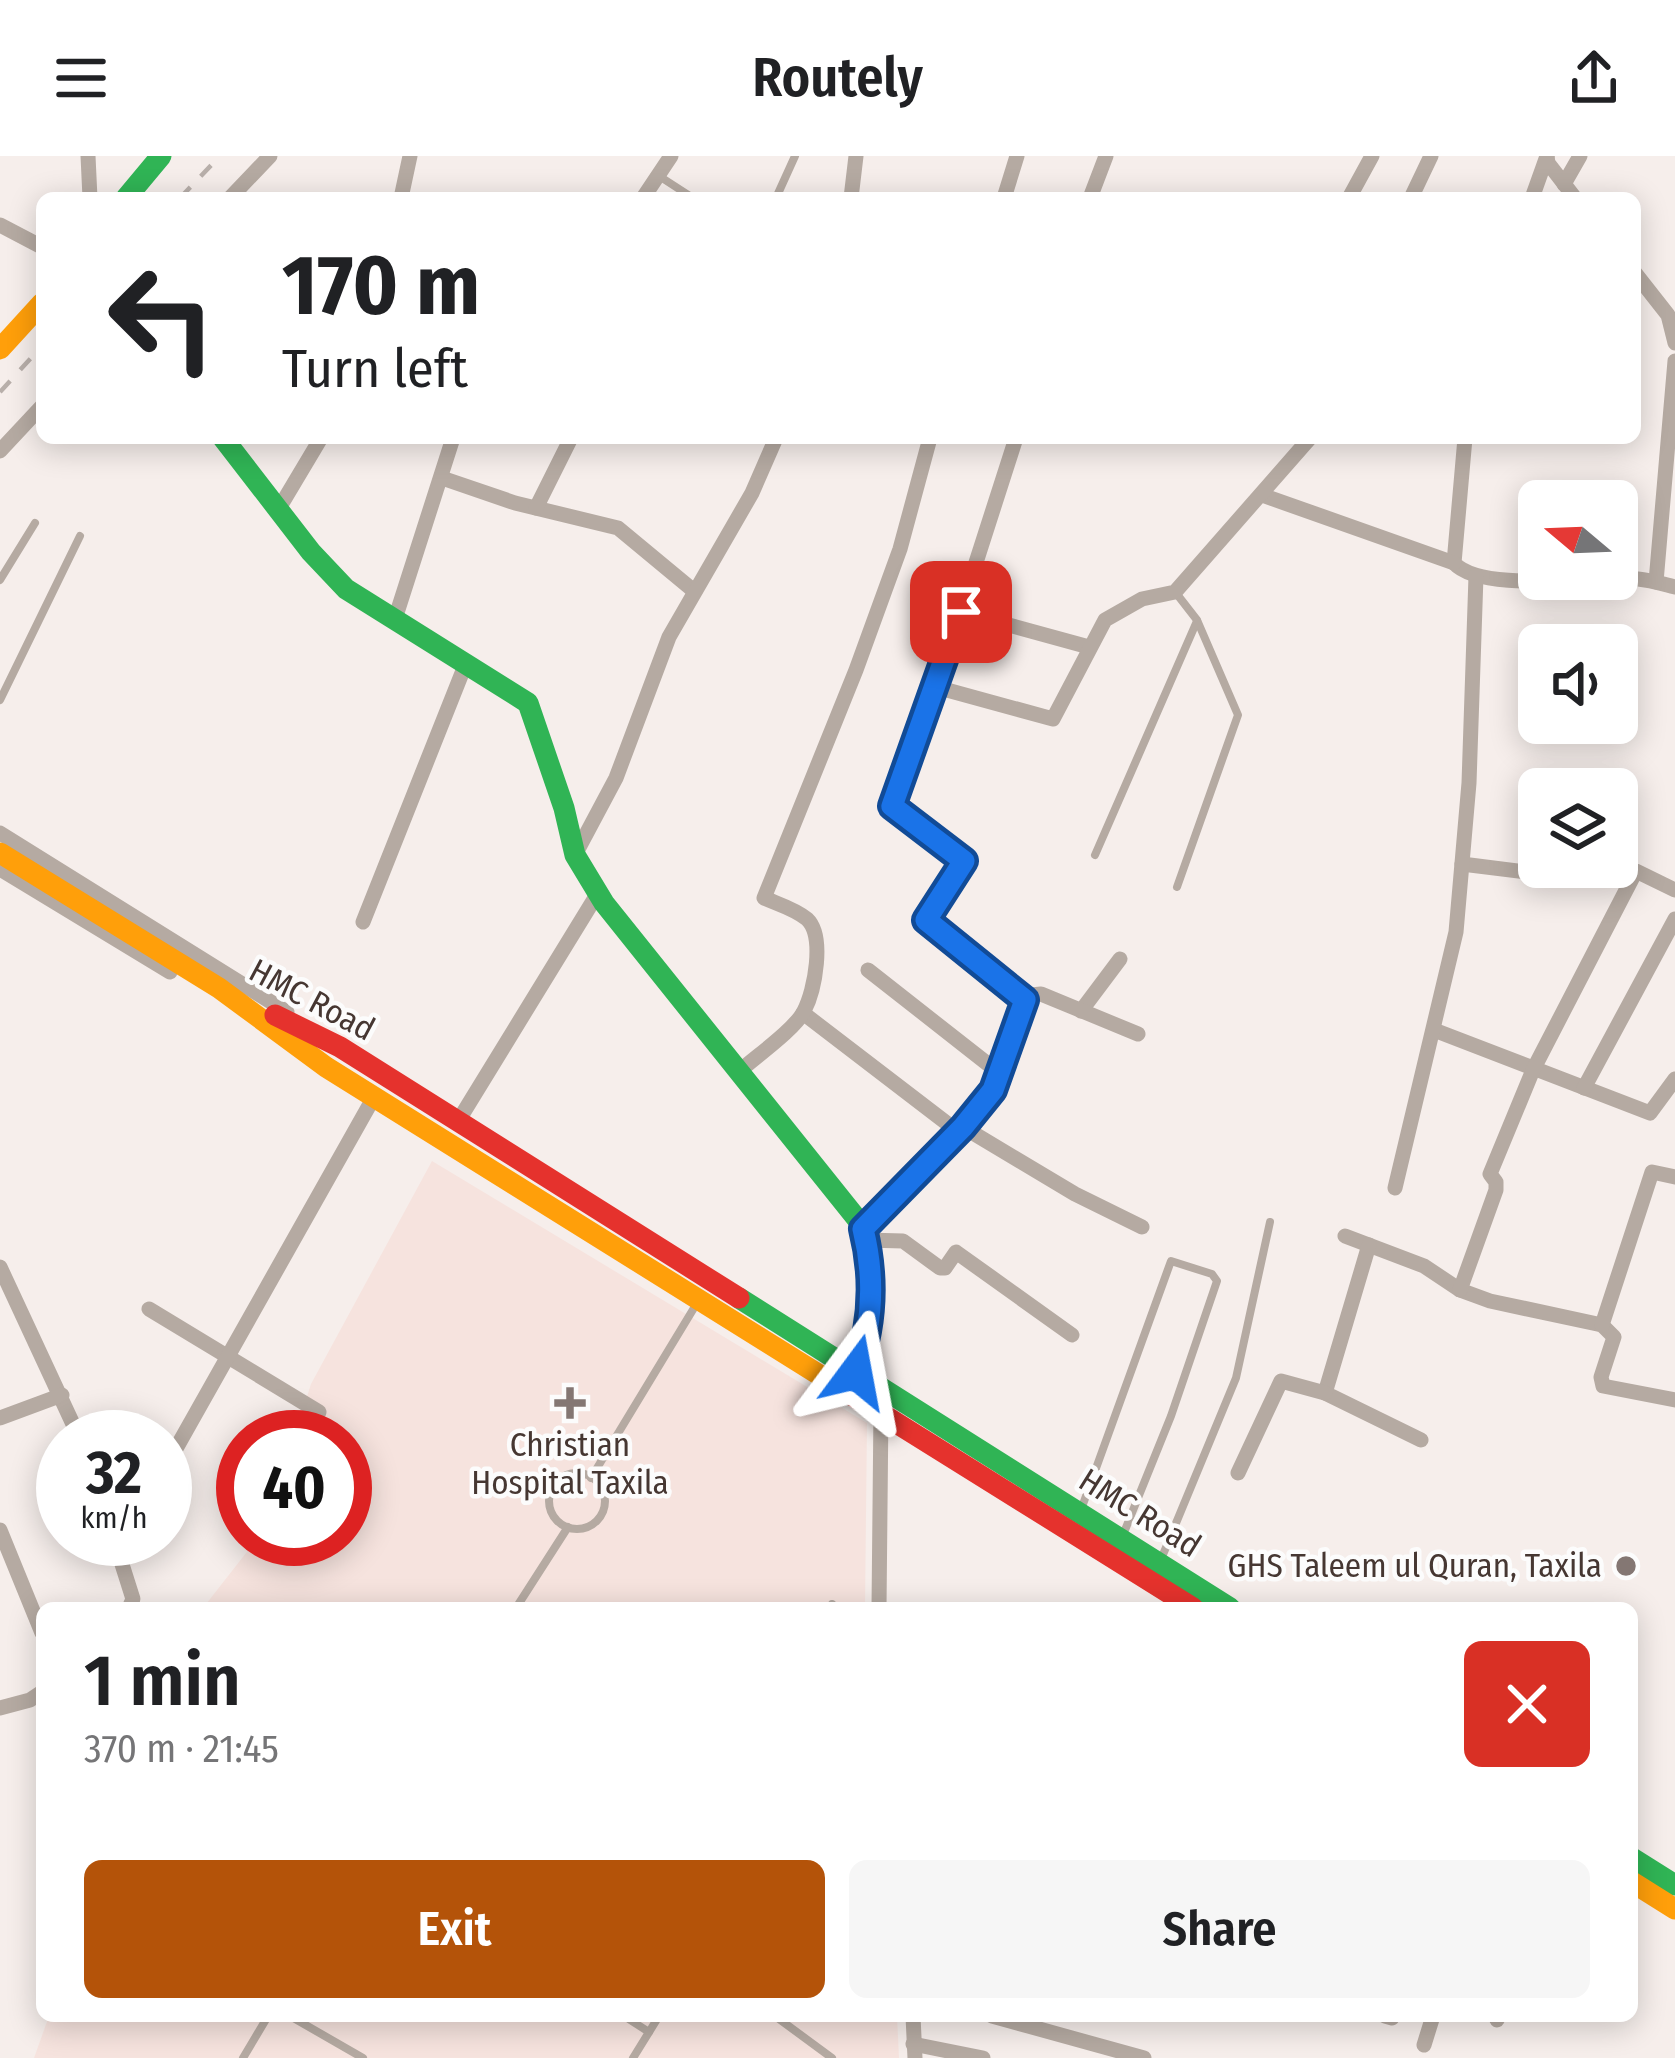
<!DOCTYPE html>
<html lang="en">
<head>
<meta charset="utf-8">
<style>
	:root { --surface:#fff; --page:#f6f6f6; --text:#202124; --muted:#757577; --accent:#b45309 }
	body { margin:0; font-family:"Fira Sans Condensed",sans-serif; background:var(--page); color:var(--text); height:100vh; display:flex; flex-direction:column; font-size:45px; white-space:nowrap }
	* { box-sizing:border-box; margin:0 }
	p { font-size:39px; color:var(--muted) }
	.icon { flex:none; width:66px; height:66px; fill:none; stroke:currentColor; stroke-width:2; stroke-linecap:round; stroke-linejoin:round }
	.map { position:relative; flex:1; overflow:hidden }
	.panel { position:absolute; left:36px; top:1446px; width:1602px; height:420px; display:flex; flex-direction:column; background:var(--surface); border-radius:18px; box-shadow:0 6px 30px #0003 }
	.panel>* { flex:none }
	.guide { position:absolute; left:36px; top:36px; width:1605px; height:252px; border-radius:18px; box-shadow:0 6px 30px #0003; background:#fff; color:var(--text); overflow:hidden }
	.needle { width:78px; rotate:289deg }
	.tools { position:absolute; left:1518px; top:324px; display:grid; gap:24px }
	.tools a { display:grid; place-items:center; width:120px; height:120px; border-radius:18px; background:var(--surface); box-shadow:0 6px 30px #0003; font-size:60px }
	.speed { position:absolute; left:36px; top:1254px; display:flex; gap:24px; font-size:60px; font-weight:700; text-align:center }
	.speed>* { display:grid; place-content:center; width:156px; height:156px; border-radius:50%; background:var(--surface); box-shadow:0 6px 30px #0003; line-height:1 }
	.speed small { font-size:30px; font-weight:400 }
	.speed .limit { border:18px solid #d22; background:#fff; color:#111 }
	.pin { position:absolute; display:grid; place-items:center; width:102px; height:102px; color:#fff; margin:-51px; border-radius:24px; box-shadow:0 6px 18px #0006 }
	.me { position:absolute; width:132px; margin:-66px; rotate:13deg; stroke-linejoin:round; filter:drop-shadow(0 0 9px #0008) }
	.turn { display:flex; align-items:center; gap:42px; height:252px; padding:0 48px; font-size:54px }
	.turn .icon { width:156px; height:156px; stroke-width:2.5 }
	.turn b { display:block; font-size:84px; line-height:102px }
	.round { display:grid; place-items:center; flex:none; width:126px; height:126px; border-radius:18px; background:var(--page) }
	.overview { display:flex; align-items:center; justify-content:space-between; height:204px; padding:0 48px }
	h1 { font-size:72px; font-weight:600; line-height:90px }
	.button { display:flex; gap:24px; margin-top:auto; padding:24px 48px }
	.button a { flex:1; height:138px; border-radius:18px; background:var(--accent); color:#fff; font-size:48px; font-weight:600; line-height:138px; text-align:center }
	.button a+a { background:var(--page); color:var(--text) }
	header { display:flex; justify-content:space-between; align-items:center; height:156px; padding:0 48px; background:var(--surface); font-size:54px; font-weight:600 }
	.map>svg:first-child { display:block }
	.built { fill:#f6e3de }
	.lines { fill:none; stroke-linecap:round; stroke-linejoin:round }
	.lane { stroke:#b5aaa2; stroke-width:8 }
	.street { stroke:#b5aaa2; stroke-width:15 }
	.fast { stroke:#30b455; stroke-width:21 }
	.slow { stroke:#ff9f0a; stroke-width:21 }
	.jam { stroke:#e5322d; stroke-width:21 }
	.rail { stroke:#b8afaa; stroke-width:4.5; stroke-dasharray:15 15; stroke-linecap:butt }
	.route-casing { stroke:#114b97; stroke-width:30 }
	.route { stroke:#1a73e8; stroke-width:21 }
	.poi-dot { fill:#847773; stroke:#fcfcfc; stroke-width:4.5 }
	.labels { text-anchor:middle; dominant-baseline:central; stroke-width:9; stroke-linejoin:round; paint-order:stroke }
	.street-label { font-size:33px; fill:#463732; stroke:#fcfcfc }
	.poi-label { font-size:33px; fill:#463732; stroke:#fcfcfc }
</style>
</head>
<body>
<header><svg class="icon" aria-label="menu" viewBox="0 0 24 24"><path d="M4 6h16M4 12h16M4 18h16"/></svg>Routely<svg class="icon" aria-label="share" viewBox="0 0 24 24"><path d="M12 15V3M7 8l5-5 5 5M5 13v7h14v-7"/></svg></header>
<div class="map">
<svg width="1675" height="1902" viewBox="0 0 1675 1902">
	<rect width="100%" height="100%" fill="#f6eeeb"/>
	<g class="built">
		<polygon points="432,1005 867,1267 865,1452 203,1452 257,1383 345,1383 345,1281 294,1281 311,1228"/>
		<polygon points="49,1860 897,1860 899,1902 34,1902"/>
	</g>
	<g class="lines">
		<g class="lane">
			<polyline points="659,20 693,42"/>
			<polyline points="776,42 795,0"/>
			<polyline points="0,424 35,367"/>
			<polyline points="1176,437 1197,464 1238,559 1177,731"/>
			<polyline points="0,544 80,380"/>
			<polyline points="1095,699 1197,465"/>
			<circle cx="577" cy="1345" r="28"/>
			<polyline points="591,1322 697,1147"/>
			<polyline points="1082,1351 1171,1105 1212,1118 1217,1125 1171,1260 1123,1379"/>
			<polyline points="1162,1401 1236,1222 1270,1066"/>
			<polyline points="516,1452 568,1371"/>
			<polyline points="831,1452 832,1448"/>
			<polyline points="290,1860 363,1902"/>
			<polyline points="624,1860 649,1876"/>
			<polyline points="775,1860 832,1902"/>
			<polyline points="243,1902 268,1860"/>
			<polyline points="633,1902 659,1860"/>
		</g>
		<g class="street">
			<polyline points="88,0 90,42"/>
			<polyline points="1547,0 1548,7 1575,42"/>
			<polyline points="1564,28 1580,0"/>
			<polyline points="230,42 270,0"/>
			<polyline points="401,42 410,0"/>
			<polyline points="643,42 671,0"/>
			<polyline points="851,42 856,0"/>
			<polyline points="1004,42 1017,0"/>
			<polyline points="1090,42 1106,0"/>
			<polyline points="1349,42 1372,0"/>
			<polyline points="1411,42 1431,0"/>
			<polyline points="1532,42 1547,0"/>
			<polyline points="0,69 42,91"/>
			<polyline points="1635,117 1668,159 1675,187"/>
			<polyline points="1016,282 936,531 928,541 892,649 964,705 926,764 1026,844"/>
			<path d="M 1465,282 L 1454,407 C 1482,438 1596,419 1638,423 C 1650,424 1663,428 1675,431"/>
			<polyline points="0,295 42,250"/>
			<polyline points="442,322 515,347 618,372 694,435"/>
			<polyline points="1262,339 1454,407"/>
			<polyline points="536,352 571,282"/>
			<polyline points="278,354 321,282"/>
			<polyline points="1656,426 1675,205"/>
			<polyline points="961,456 1089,491"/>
			<polyline points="395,463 453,282"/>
			<polyline points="936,531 1053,563 1105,464 1142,443 1175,436 1310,282"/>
			<polyline points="0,677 287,856"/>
			<polyline points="575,699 616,622 669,481 752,337 776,282"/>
			<polyline points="1462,708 1582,723"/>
			<polyline points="0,713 170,816"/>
			<polyline points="363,766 466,507"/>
			<polyline points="868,814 998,916"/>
			<polyline points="1081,855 1120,803"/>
			<polyline points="803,857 957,975"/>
			<polyline points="1434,874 1650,957 1675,923"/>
			<path d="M 741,914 C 758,899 795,873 804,855 C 815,834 825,780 807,763 C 795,753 778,748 764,742 L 856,514 L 900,393 L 930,282"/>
			<polyline points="1584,932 1675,763"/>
			<polyline points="457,967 598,737"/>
			<polyline points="963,971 1075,1038 1142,1071"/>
			<polyline points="1395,1032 1456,776 1469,627 1476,420"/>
			<polyline points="863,1073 963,971 993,934 1031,839 1041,838 1138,878"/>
			<polyline points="1345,1080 1424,1110 1460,1134 1490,1145 1602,1169 1614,1181 1601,1221 1603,1230 1675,1244"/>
			<polyline points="866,1084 903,1085 940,1112 945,1112 956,1096 1072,1179"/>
			<polyline points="1369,1089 1325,1237 1421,1284"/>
			<polyline points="0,1111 79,1281"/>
			<polyline points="1460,1134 1496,1034 1496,1026 1490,1018 1533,914 1636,715 1675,734"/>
			<polyline points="149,1153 319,1256"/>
			<polyline points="1602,1169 1652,1016 1675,1021"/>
			<polyline points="0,1262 62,1239"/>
			<polyline points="165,1312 374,941"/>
			<polyline points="1238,1317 1281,1225 1325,1237"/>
			<polyline points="0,1374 42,1477"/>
			<polyline points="114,1383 133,1443 129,1452"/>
			<polyline points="879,1452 881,1251"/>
			<polyline points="0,1552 30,1544 42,1536"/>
			<polyline points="913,1860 915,1902"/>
			<polyline points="992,1860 1144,1902"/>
			<polyline points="1385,1860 1392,1862"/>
			<polyline points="1497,1864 1499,1860"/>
			<polyline points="913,1888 983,1902"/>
			<polyline points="1424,1889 1433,1860"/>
		</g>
		<g class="fast">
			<polyline points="126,42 161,0"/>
			<path d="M 223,282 L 311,396 L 346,433 L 528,547 L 564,652 L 575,699 L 604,747 L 861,1068 C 875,1119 873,1166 856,1216"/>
			<polyline points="739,1142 1230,1452"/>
			<polyline points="1632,1702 1675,1729"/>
		</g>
		<g class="slow">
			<polyline points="0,193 42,147"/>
			<polyline points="0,697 219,832 326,911 850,1238"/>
			<polyline points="1632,1726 1675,1753"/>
		</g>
		<g class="jam">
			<polyline points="275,859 340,891 739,1142"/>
			<polyline points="850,1238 1193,1452"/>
		</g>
		<g class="rail">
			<polyline points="180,42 220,0"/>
			<polyline points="0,236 42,190"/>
		</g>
	</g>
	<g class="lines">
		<defs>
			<path id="route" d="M 856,1216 C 873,1169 875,1121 863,1073 L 963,971 L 993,934 L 1025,844 L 926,764 L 964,705 L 892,650 L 961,456"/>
		</defs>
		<use href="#route" class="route-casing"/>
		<use href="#route" class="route"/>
	</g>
	<g class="poi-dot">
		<path d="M564 1229h12v12h12v12h-12v12h-12v-12h-12v-12h12z"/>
		<circle cx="1626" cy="1410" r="12"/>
	</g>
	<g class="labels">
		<g class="street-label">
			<text transform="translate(312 844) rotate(28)">HMC Road</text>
			<text transform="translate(1140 1357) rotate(32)">HMC Road</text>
		</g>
		<g class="poi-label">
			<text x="570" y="1289">Christian<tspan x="570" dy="38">Hospital Taxila</tspan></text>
			<text x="1602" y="1410" text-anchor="end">GHS Taleem ul Quran, Taxila</text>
		</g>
	</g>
</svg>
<div class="tools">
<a><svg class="needle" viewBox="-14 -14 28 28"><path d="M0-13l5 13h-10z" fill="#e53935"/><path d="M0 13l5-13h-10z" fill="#757577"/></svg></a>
<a><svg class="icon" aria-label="sound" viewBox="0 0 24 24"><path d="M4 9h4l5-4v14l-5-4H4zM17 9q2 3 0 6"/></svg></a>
<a><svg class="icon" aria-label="layers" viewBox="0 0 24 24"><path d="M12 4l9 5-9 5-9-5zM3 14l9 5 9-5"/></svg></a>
</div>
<div class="speed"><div>32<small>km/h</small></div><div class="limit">40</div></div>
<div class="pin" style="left:961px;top:456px;background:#d93025"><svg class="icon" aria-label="arrive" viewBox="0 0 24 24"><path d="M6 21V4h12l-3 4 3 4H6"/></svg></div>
<svg class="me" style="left:856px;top:1216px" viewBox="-20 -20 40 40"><path d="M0-17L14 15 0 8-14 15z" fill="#1a73e8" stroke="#fff" stroke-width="4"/></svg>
<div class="guide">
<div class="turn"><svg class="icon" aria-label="left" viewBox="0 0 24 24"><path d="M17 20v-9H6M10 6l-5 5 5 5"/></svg><div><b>170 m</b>Turn left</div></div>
</div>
<section class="panel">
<div class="overview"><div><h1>1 min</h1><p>370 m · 21:45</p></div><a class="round" style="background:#d93025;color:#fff"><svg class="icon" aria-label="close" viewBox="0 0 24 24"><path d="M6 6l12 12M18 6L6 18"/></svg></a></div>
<div class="button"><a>Exit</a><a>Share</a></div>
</section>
</div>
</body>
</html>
